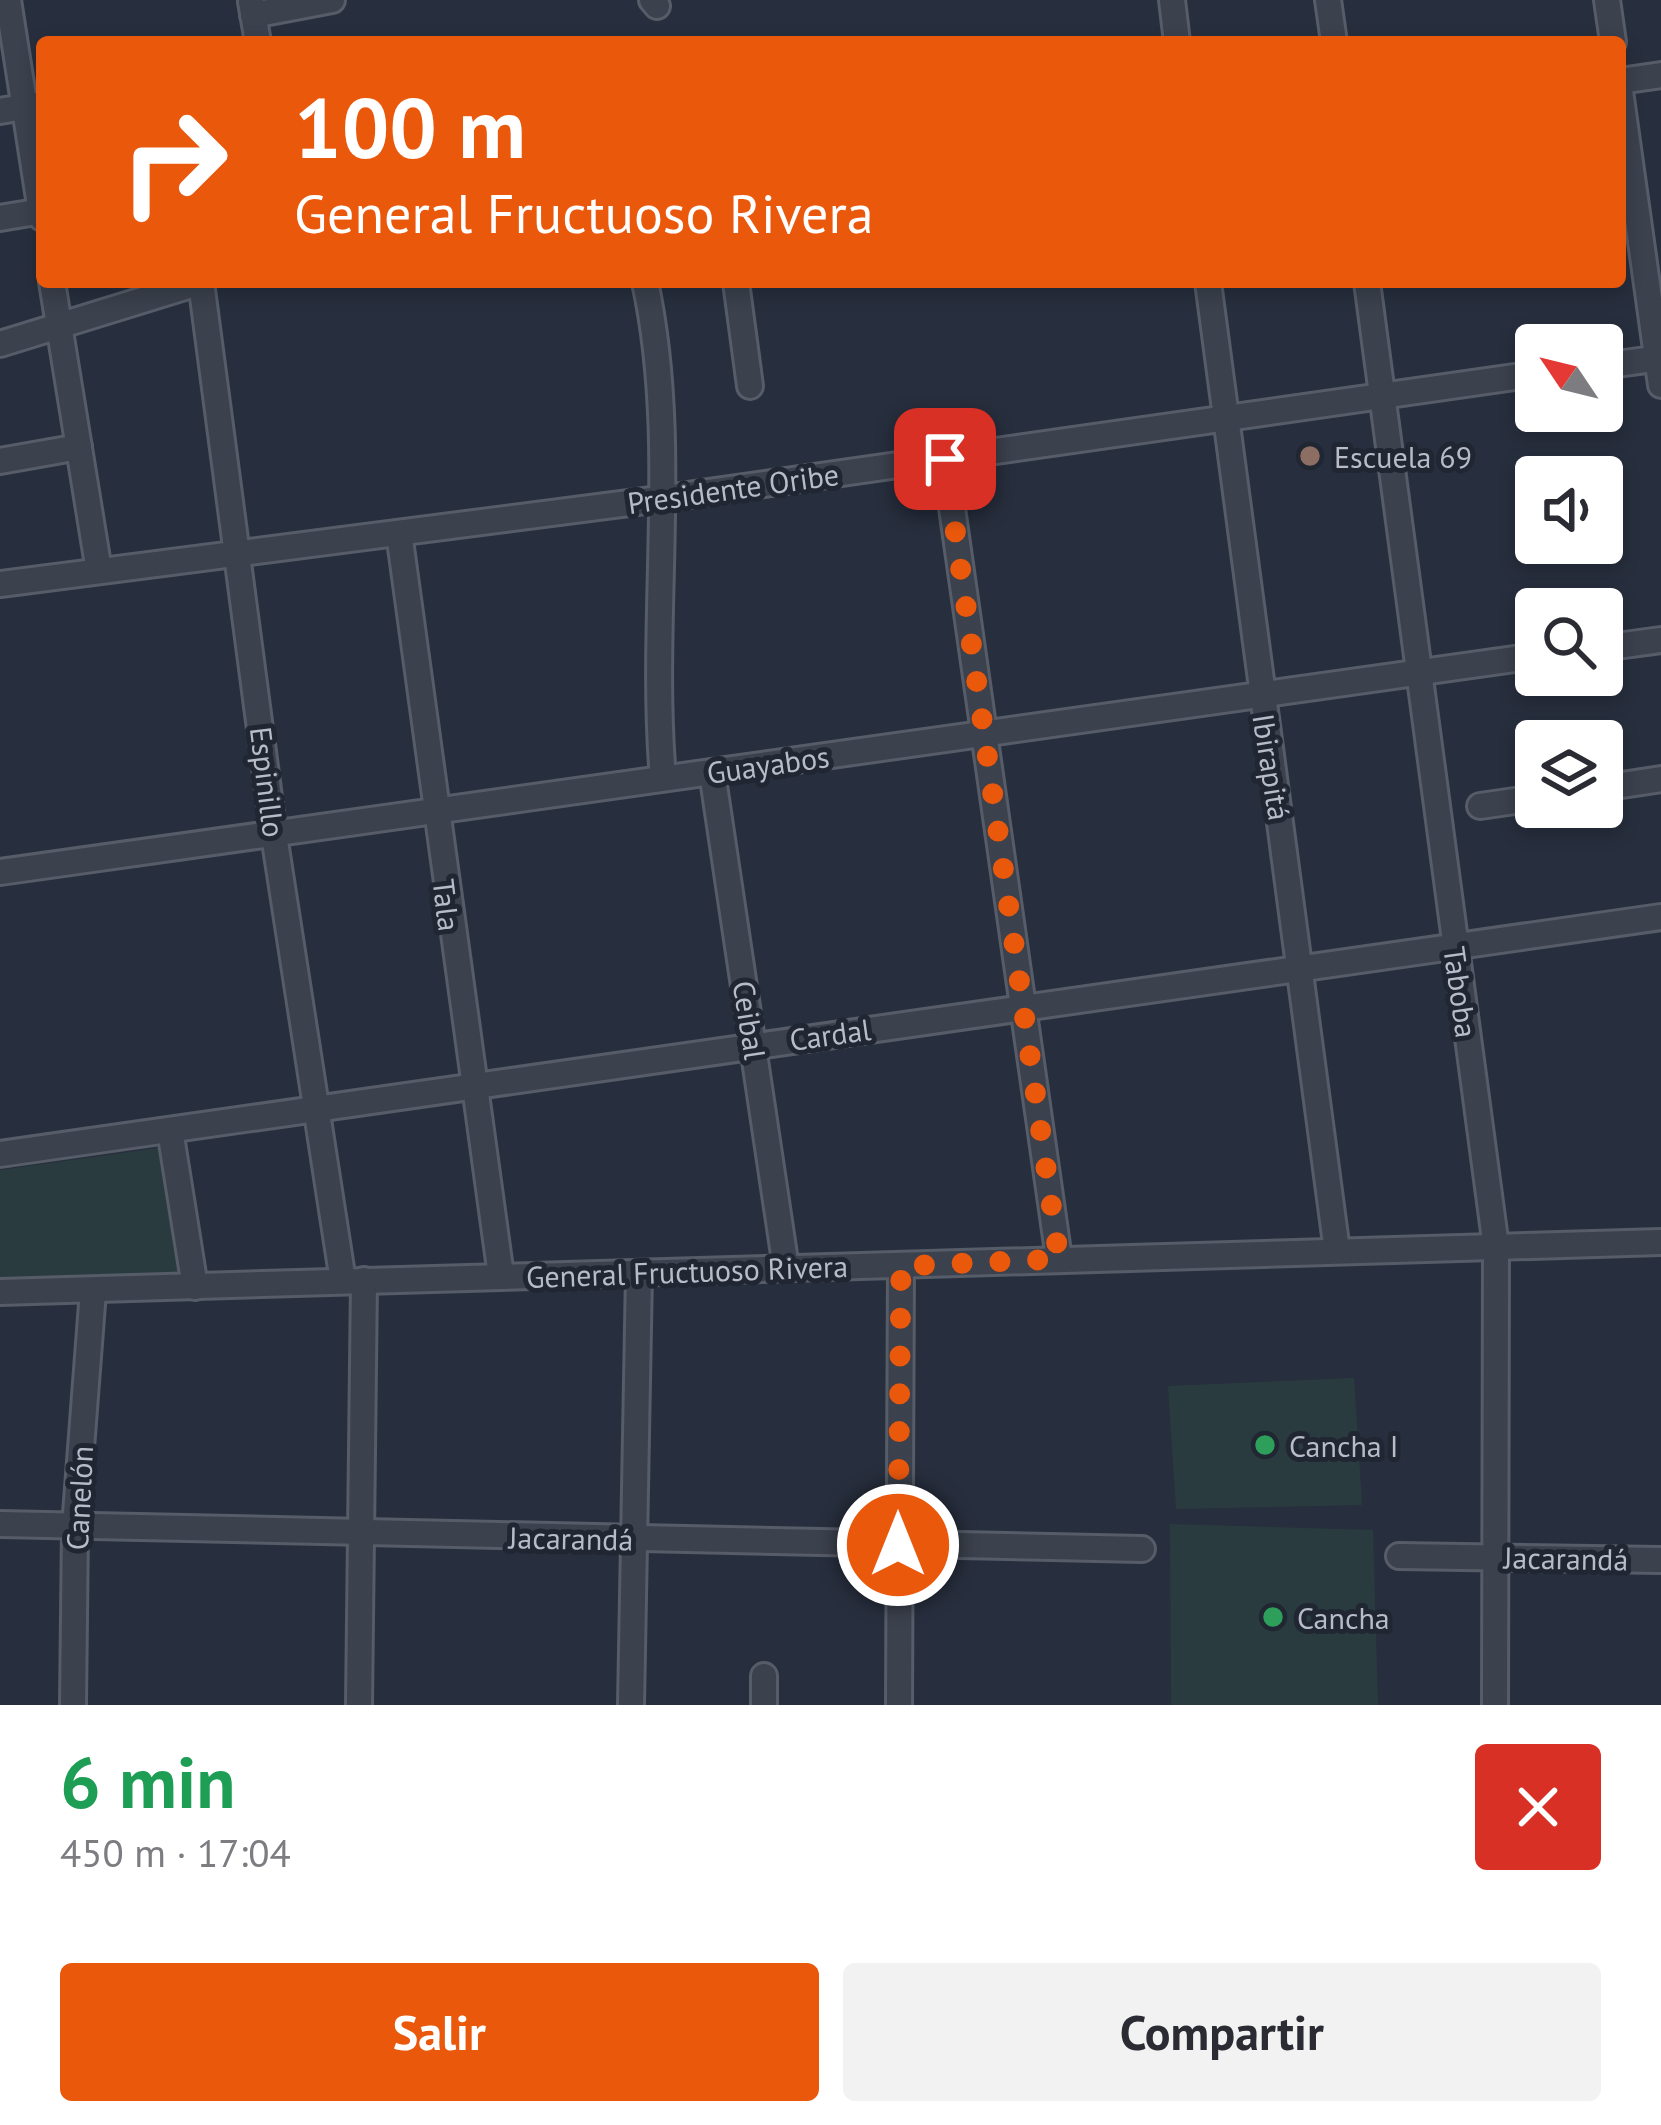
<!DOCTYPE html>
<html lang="es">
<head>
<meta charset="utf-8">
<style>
	:root { --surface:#fff; --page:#f2f2f3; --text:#2b2b33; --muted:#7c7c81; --accent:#ea580c }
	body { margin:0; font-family:"PT Sans",sans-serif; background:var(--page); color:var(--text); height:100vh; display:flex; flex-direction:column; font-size:45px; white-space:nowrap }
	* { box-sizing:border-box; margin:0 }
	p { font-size:39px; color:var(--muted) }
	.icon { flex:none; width:66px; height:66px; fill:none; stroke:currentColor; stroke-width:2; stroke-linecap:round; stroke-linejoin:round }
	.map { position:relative; height:1705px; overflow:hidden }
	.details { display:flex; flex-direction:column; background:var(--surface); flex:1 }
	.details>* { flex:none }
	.hud { position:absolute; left:36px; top:36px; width:1590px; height:252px; border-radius:12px; box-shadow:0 6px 18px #0003; background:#ea580c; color:#fff; overflow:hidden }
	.needle { width:78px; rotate:305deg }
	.buttons { position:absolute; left:1515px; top:324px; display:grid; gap:24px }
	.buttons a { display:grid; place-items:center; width:108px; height:108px; border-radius:12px; background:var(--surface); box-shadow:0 6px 18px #0003; font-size:60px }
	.pin { position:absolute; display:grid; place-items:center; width:102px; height:102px; color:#fff; margin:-51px; border-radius:24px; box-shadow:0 6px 18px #0006 }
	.me { position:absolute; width:132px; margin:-66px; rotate:0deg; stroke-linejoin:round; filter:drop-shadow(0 0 9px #0008) }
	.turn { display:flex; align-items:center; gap:42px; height:252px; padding:0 60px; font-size:54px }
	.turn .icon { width:156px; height:156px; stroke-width:2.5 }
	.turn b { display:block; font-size:84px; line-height:102px }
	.round { display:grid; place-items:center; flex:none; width:126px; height:126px; border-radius:12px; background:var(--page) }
	.headline { display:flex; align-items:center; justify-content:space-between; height:204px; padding:0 60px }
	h1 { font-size:72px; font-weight:800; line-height:90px; color:#1e9e55 }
	.button { display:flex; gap:24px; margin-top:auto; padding:24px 60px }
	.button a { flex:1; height:138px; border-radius:12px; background:var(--accent); color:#fff; font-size:48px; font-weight:800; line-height:138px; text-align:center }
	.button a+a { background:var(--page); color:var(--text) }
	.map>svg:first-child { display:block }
	.green { fill:#2a3b3f }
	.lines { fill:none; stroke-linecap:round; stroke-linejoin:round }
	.minor-casing { stroke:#565c68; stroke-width:30 }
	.minor { stroke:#3b414d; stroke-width:24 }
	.route { stroke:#ea580c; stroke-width:21; stroke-dasharray:0 37.8 }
	.education-dot { fill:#8d6e63; stroke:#202632; stroke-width:4.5 }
	.leisure-dot { fill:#2e9e5b; stroke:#202632; stroke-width:4.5 }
	.labels { text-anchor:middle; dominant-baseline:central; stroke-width:10; stroke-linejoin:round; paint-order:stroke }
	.poi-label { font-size:30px; fill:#b7bcc8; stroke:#202632; text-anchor:start }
	.street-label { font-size:30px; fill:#b7bcc8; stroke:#202632 }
</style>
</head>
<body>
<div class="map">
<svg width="1661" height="1705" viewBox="0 0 1661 1705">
	<rect width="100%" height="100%" fill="#272e3d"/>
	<g class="green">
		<polygon points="158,1148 188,1279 0,1283 0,1170"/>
		<polygon points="1354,1378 1362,1505 1176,1509 1168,1386"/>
		<polygon points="1170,1524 1373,1530 1378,1705 1171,1705"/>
	</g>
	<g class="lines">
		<defs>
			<g id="minor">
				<polyline points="8,0 42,218"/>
				<polyline points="652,0 657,6"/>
				<polyline points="1172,0 1177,42"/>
				<polyline points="1328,0 1334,42"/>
				<polyline points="1607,0 1613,42"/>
				<polyline points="251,2 258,42"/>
				<polyline points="253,15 332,0"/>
				<polyline points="1620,81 1661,75"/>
				<polyline points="1620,91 1661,385"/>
				<polyline points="0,111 42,104"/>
				<polyline points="0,218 42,211"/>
				<polyline points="52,282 99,571"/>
				<path d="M 645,282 C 680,443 649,615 663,778"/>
				<polyline points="736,282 750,386"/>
				<polyline points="1208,282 1337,1251"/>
				<polyline points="1367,282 1496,1247 1495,1705"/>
				<polyline points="0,344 201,282 274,835 343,1281"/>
				<polyline points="1602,366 1661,358"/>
				<polyline points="945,459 1059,1259"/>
				<polyline points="0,461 79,447"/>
				<polyline points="399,533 501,1276"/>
				<polyline points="0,584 660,499 1536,374"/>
				<polyline points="1602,648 1661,640"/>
				<polyline points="712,772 786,1268"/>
				<polyline points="1602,788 1661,779"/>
				<polyline points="1480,806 1536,798"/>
				<polyline points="0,872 1536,656"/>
				<polyline points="170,1130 195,1287"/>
				<polyline points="0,1154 1661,917"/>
				<polyline points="0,1292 1661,1242"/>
				<polyline points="0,1524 1142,1549"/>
				<polyline points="1399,1556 1661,1560"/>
				<polyline points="764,1676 764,1705"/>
				<polyline points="73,1705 75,1527 93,1291"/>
				<polyline points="359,1705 364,1280"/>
				<polyline points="631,1705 639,1273"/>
				<polyline points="899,1705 901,1266"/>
			</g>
		</defs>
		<use href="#minor" class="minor-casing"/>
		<use href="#minor" class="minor"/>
	</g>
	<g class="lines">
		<polyline class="route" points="898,1545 901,1266 1059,1259 945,459"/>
	</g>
	<circle class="education-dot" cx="1310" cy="456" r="12"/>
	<g class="leisure-dot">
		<circle cx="1265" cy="1445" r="12"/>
		<circle cx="1273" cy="1617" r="12"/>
	</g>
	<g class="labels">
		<g class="poi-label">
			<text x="1334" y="456">Escuela 69</text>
			<text x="1289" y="1445">Cancha I</text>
			<text x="1297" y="1617">Cancha</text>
		</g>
		<g class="street-label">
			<text transform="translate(733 488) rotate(-8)">Presidente Oribe</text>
			<text transform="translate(768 764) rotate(-8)">Guayabos</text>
			<text transform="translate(1272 767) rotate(81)">Ibirapitá</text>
			<text transform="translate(268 782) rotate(83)">Espinillo</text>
			<text transform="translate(447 905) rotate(83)">Tala</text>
			<text transform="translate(1461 992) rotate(82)">Taboba</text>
			<text transform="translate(750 1020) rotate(81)">Ceibal</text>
			<text transform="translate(830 1034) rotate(-8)">Cardal</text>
			<text transform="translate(687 1271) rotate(-2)">General Fructuoso Rivera</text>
			<text transform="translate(79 1498) rotate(-87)">Canelón</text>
			<text transform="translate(571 1538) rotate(1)">Jacarandá</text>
			<text transform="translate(1566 1558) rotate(1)">Jacarandá</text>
		</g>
	</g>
</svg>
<div class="buttons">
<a><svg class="needle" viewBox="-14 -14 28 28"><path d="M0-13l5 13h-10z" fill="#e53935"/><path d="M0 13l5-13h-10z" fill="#7c7c81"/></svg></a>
<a><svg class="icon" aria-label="sound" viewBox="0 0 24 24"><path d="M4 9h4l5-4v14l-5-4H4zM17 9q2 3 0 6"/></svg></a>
<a><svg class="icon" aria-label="search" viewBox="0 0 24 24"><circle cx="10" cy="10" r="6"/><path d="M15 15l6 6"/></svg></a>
<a><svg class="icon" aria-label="layers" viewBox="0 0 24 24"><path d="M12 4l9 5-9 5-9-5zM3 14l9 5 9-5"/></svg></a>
</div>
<div class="pin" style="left:945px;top:459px;background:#d93025"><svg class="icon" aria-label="arrive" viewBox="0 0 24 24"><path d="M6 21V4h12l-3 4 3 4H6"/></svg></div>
<svg class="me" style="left:898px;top:1545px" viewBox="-20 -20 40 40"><circle r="17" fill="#ea580c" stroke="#fff" stroke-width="3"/><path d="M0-11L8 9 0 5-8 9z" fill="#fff"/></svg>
<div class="hud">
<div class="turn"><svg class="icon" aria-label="right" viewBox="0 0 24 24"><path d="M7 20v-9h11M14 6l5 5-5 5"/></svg><div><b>100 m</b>General Fructuoso Rivera</div></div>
</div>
</div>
<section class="details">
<div class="headline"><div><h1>6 min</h1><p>450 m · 17:04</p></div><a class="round" style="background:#d93025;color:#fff"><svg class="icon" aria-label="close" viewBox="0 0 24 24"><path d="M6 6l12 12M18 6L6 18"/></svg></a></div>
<div class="button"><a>Salir</a><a>Compartir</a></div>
</section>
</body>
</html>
